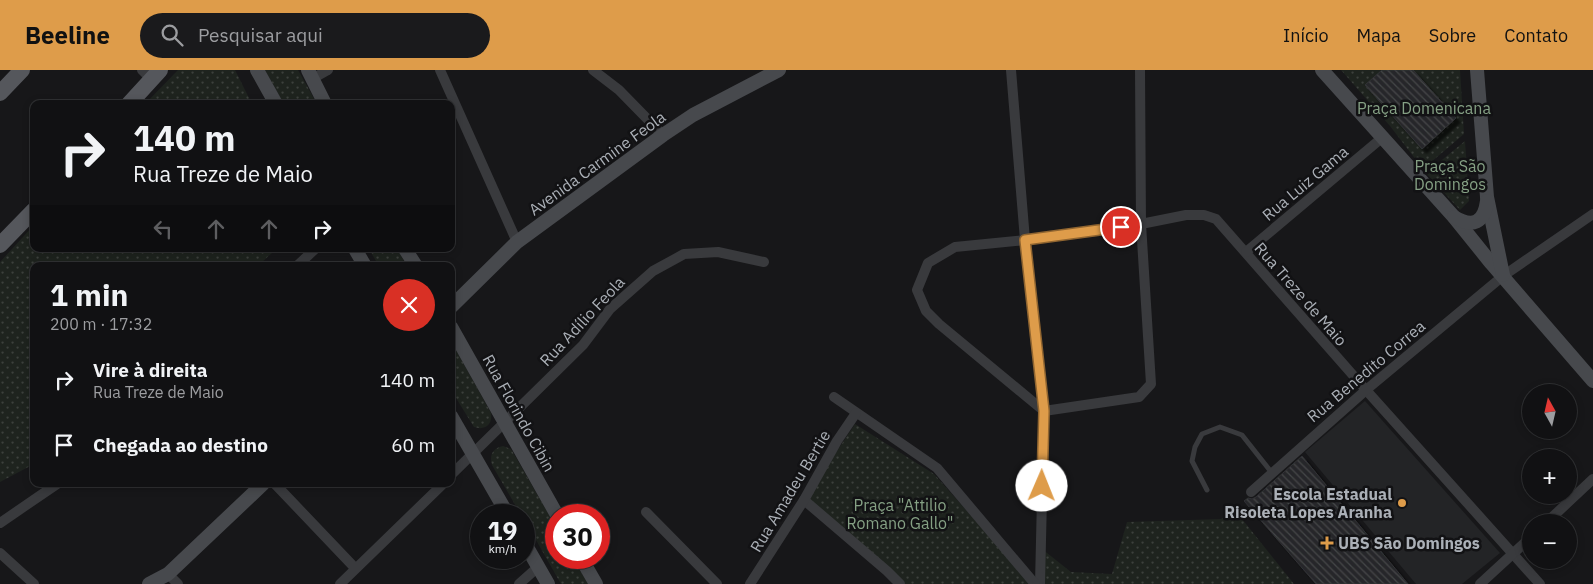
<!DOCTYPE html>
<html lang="pt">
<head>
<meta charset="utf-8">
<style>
	:root { --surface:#111113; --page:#1a1a1c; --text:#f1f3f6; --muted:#9c9da0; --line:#303133; --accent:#de9c4a }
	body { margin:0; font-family:"IBM Plex Sans",sans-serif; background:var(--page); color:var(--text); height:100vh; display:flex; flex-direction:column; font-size:19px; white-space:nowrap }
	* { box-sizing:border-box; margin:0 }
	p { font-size:16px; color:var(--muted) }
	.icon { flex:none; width:28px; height:28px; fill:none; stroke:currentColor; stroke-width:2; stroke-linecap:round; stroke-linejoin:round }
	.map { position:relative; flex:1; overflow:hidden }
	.details { position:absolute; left:30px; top:192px; width:425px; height:225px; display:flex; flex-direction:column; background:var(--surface); border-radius:10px; box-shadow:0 2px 8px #0003,0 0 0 1px var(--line) }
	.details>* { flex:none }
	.guide { position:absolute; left:30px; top:30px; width:425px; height:152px; border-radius:10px; box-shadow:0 2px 8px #0003,0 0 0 1px var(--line); background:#111113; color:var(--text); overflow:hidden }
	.needle { width:32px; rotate:352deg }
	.controls { position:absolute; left:1522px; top:314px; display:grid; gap:10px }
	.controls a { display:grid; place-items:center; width:55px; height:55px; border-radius:50%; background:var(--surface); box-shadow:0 2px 8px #0003,0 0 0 1px var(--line); font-size:25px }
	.speed { position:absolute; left:470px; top:434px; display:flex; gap:10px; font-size:25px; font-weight:700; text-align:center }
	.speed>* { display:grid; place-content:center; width:65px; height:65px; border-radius:50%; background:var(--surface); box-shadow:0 2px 8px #0003,0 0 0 1px var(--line); line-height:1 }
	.speed small { font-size:12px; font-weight:400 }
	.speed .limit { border:8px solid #d22; background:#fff; color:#111 }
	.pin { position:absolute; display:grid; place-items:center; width:42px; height:42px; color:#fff; margin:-21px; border:2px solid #fff; border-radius:50%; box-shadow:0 1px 5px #0007 }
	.me { position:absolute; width:55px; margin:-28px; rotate:1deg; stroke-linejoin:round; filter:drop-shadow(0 0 4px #0008) }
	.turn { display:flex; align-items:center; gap:18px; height:105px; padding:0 20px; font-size:22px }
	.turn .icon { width:65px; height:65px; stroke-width:2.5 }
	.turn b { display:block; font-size:35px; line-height:42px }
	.lanes { display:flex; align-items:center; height:48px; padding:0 20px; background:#0003; justify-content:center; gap:25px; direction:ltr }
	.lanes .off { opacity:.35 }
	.round { display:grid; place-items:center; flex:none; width:52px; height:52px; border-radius:26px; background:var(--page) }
	.head { display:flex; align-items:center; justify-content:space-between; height:85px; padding:0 20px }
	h1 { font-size:30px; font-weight:800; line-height:38px }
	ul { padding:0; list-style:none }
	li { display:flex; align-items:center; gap:15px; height:65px; padding:0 20px }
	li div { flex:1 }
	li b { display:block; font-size:19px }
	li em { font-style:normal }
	header { display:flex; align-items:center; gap:30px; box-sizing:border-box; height:70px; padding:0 25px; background:var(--accent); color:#111 }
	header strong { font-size:24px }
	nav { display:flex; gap:28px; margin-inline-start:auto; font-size:18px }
	.search { width:350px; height:45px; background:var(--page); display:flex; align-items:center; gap:12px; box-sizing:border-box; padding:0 18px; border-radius:28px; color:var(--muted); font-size:19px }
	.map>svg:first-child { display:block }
	.built { fill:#232426 }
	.grass { fill:url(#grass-dots) }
	.building { fill:url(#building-back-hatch); stroke:#313235; filter:url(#shadow) }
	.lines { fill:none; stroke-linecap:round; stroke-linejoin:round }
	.service { stroke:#393a3d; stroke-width:5 }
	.minor { stroke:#393a3d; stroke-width:10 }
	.secondary { stroke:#47494d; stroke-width:14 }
	.primary { stroke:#55575c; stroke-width:16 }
	.route-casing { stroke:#906530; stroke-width:12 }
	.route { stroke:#de9c4a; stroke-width:9 }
	.poi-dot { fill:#de9c4a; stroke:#121214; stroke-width:2 }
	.labels { text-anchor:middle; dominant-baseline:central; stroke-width:5; stroke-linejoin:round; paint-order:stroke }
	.park-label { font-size:16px; fill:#85a084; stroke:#121214 }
	.street-label { font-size:16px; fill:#abb0b7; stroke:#121214 }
	.poi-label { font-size:16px; font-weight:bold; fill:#abb0b7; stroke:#121214; text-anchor:end }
</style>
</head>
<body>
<header>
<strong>Beeline</strong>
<div class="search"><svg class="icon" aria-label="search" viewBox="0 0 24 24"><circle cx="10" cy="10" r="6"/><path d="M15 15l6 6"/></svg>Pesquisar aqui</div>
<nav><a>Início</a><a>Mapa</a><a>Sobre</a><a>Contato</a></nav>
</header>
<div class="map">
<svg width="1593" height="514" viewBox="0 0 1593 514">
	<defs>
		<pattern id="grass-dots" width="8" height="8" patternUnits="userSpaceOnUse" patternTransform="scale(1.25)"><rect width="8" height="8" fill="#1e231e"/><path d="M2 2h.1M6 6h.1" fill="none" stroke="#3c403c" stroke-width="1.8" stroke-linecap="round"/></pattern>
		<pattern id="building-back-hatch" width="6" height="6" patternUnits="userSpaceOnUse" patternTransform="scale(1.25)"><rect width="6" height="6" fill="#27282a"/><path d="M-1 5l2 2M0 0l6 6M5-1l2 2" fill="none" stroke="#444547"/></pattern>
		<filter id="shadow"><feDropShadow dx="4.5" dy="4.5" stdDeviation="1" flood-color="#0009"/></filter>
	</defs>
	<rect width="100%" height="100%" fill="#171719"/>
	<polygon class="built" points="1365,331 1500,483 1462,514 1416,514 1305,382"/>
	<g class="grass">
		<polygon points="178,0 235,0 252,34 145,34"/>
		<polygon points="265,0 298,0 317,34 284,34"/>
		<polygon points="1341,0 1460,0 1464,64 1423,99 1390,56"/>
		<polygon points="1465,71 1469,131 1460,140 1426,103"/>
		<polygon points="34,155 34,179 276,179 258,196 34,196 34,394 0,412 0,192"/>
		<polygon points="369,179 397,179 407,196 379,196"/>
		<path d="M 451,271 L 491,343 C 493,354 485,361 474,357 L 451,320 Z"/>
		<polygon points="855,354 934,404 1032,514 899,514 804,430"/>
		<path d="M 503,376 L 511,379 L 556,457 L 556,488 L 573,488 L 588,514 L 561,514 L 524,449 L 524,445 L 521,445 L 492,395 C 489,385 493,378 503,376 Z"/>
		<polygon points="1234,439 1294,514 1042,514 1042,479 1071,502 1112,504 1127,452 1221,449"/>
	</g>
	<g class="building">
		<polygon points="1382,0 1413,0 1456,48 1422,79 1365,15"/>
		<polygon points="1302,386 1408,514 1316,514 1244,431 1248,428 1252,429 1256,427"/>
	</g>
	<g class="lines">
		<polyline class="service" points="1207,420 1192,391 1195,377 1202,364 1220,357 1242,365 1272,403"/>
		<g class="minor">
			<polyline points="142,0 151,9"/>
			<polyline points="440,0 517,172"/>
			<polyline points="593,0 619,20 663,65"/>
			<polyline points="1011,0 1025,170 1044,341 1040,514"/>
			<polyline points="1140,0 1141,154 1151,314 1139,327 1044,341 939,254 926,241 917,220 928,193 955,177 1025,170 1141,154 1186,145 1204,145 1216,149 1366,320 1540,514"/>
			<polyline points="312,9 328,0"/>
			<polyline points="1246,182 1383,67"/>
			<polyline points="297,196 315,179"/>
			<polyline points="834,327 937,398 1035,514"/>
			<polyline points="451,405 583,275 610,239 653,201 684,184 718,182 764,192"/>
			<polyline points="275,414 355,498"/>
			<polyline points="1251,422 1366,320 1503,206 1593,144"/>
			<polyline points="804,430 887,501 900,514"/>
			<polyline points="646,442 717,514"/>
			<polyline points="1547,452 1593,409"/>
			<polyline points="0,453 57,414"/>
			<polyline points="0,483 34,514"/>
			<polyline points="168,504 178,514"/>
			<polyline points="340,514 443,414"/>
			<polyline points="519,514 538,497"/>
			<polyline points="750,514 804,430 837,371 856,343"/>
			<polyline points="1480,514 1531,467"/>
		</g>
		<g class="secondary">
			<polyline points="257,0 276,34"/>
			<polyline points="308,0 325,34"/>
			<polyline points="1322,0 1454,147 1491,193 1593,311"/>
			<polyline points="1477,0 1487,127 1503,205"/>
			<path d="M 1454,147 C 1473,158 1484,153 1487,131"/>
			<polyline points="355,179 365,196"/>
			<polyline points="405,179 416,196"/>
			<polyline points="451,237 517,172 663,65 693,45 779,0"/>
			<polyline points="451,257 557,445"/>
			<polyline points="451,346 508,445"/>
			<polyline points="524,472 548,514"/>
			<polyline points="581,488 596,514"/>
			<polyline points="149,514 168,504 263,414"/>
		</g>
		<g class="primary">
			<polyline points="0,23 22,0"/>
			<polyline points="129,34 160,0"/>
			<polyline points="0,175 34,140"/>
		</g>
	</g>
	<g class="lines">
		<defs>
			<polyline id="route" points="1042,416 1044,341 1025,170 1121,157"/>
		</defs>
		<use href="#route" class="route-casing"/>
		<use href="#route" class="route"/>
	</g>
	<g class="poi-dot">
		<circle cx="1402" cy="433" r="5"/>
		<path d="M1324.5 465.5h5v5h5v5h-5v5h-5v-5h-5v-5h5z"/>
	</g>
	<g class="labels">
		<g class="park-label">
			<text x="1424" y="38">Praça Domenicana</text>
			<text x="1450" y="96">Praça São<tspan x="1450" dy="18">Domingos</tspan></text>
			<text x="900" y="435">Praça "Attilio<tspan x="900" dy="18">Romano Gallo"</tspan></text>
		</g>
		<g class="street-label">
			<text transform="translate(597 93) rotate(-36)">Avenida Carmine Feola</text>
			<text transform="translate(1305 113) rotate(-40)">Rua Luiz Gama</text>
			<text transform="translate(1301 224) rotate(49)">Rua Treze de Maio</text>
			<text transform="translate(582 251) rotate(-47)">Rua Adílio Feola</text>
			<text transform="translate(1366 301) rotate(-40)">Rua Benedito Correa</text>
			<text transform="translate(519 343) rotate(61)">Rua Florindo Cibin</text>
			<text transform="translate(790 421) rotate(-59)">Rua Amadeu Bertie</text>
		</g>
		<g class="poi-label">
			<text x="1392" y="424">Escola Estadual<tspan x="1392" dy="18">Risoleta Lopes Aranha</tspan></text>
			<text x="1338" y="473" text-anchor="start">UBS São Domingos</text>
		</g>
	</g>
</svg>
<div class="controls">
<a><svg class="needle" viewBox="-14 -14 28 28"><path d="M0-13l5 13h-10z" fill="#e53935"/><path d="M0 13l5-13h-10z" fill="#9c9da0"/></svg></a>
<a>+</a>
<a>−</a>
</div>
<div class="speed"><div>19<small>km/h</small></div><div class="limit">30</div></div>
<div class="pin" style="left:1121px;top:157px;background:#d93025"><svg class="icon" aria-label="arrive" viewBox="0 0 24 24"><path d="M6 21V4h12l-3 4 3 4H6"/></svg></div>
<svg class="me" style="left:1042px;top:416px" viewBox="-20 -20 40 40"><circle r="19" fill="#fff"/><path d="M0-13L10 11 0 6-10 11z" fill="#de9c4a"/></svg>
<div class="guide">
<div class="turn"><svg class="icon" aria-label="right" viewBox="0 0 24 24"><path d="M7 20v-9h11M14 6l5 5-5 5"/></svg><div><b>140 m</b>Rua Treze de Maio</div></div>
<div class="lanes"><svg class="icon off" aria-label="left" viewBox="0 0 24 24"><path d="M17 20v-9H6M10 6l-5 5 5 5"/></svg><svg class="icon off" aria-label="ahead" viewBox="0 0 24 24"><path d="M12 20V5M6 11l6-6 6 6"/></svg><svg class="icon off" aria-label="ahead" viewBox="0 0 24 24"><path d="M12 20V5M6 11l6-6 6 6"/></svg><svg class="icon" aria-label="right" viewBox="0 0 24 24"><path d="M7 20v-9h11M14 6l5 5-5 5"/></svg></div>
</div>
<section class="details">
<div class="head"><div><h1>1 min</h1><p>200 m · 17:32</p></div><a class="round" style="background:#d93025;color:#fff"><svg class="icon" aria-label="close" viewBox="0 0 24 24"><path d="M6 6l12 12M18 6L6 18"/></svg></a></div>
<ul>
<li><svg class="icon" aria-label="right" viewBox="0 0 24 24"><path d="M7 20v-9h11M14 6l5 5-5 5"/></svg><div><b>Vire à direita</b><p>Rua Treze de Maio</p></div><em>140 m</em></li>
<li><svg class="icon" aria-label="arrive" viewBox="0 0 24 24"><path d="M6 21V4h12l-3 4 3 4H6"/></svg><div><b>Chegada ao destino</b></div><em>60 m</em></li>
</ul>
</section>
</div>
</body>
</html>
